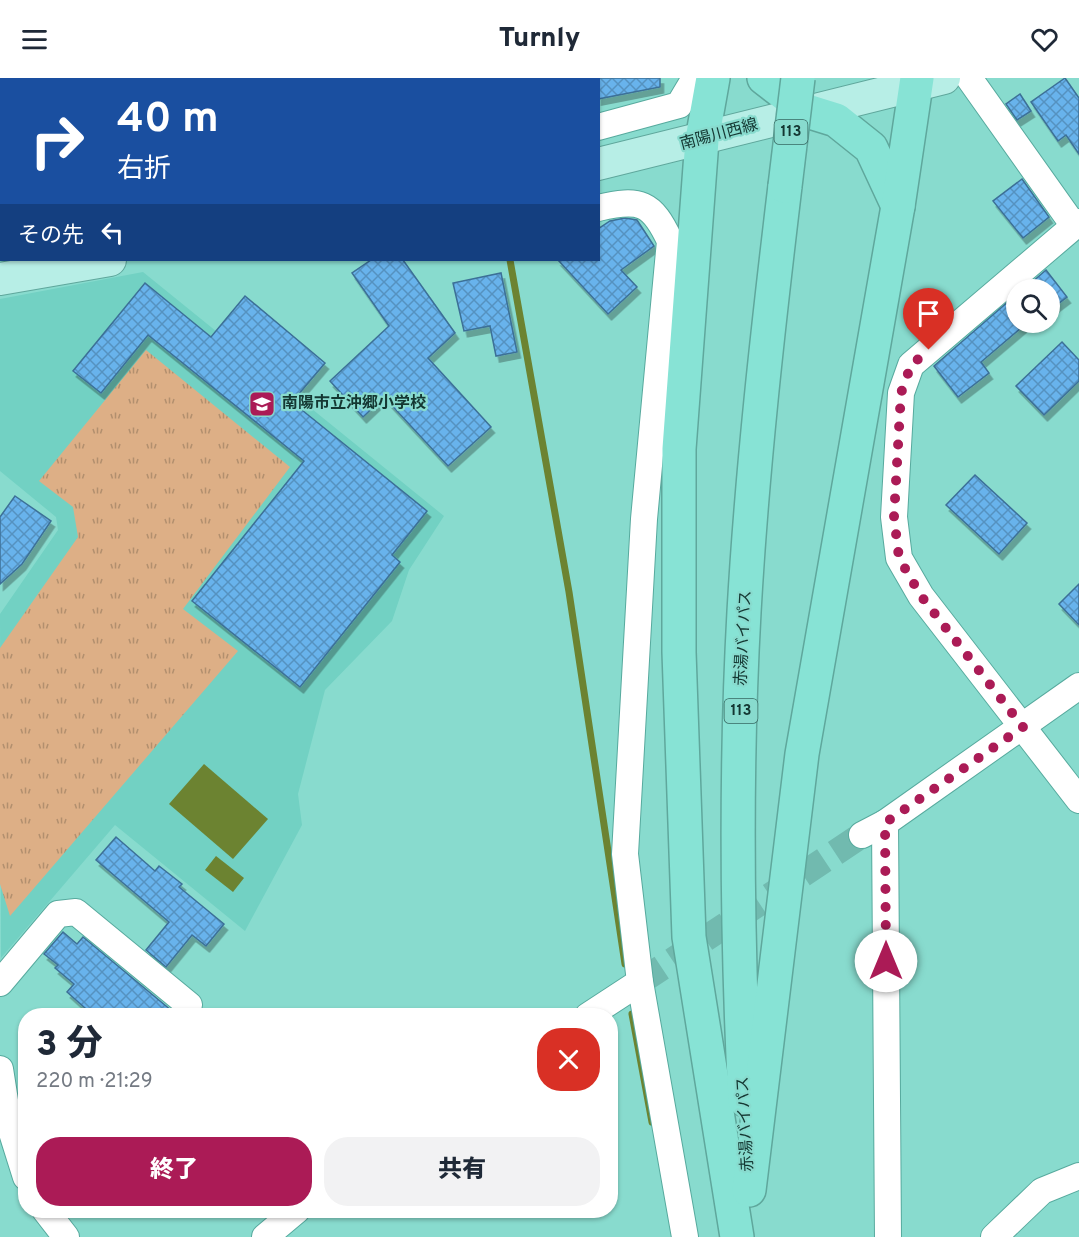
<!DOCTYPE html>
<html lang="ja">
<head>
<meta charset="utf-8">
<style>
	:root { --surface:#fff; --page:#f2f2f3; --text:#1f2937; --muted:#747a83; --accent:#ab1b56 }
	body { margin:0; font-family:Overpass,"Noto Sans JP",sans-serif; background:var(--page); color:var(--text); height:100vh; display:flex; flex-direction:column; font-size:22px; white-space:nowrap }
	* { box-sizing:border-box; margin:0 }
	p { font-size:20px; color:var(--muted) }
	.icon { flex:none; width:33px; height:33px; fill:none; stroke:currentColor; stroke-width:2; stroke-linecap:round; stroke-linejoin:round }
	.map { position:relative; flex:1; overflow:hidden }
	.side { position:absolute; left:18px; top:930px; width:600px; height:210px; display:flex; flex-direction:column; background:var(--surface); border-radius:24px; box-shadow:0 2px 4px #0004 }
	.side>* { flex:none }
	.hud { position:absolute; left:0px; top:0px; width:600px; height:183px; box-shadow:0 2px 4px #0004; background:#1a4fa0; color:#fff; overflow:hidden }
	.controls { position:absolute; left:1006px; top:201px; display:grid; gap:12px }
	.controls a { display:grid; place-items:center; width:54px; height:54px; border-radius:50%; background:var(--surface); box-shadow:0 2px 4px #0004; font-size:30px }
	.pin { position:absolute; display:grid; place-items:center; width:51px; height:51px; color:#fff; margin:-62px -26px; border-radius:50% 50% 50% 0; rotate:-45deg; box-shadow:0 0 6px #0007 }
	.pin .icon { rotate:45deg }
	.me { position:absolute; width:66px; margin:-33px; rotate:0deg; stroke-linejoin:round; filter:drop-shadow(0 0 4px #0008) }
	.turn { display:flex; align-items:center; gap:21px; height:126px; padding:0 18px; font-size:27px }
	.turn .icon { width:78px; height:78px; stroke-width:2.5 }
	.turn b { display:block; font-size:42px; line-height:51px }
	.then { display:flex; align-items:center; height:57px; padding:0 18px; background:#0003; gap:12px; font-size:22px }
	.round { display:grid; place-items:center; flex:none; width:63px; height:63px; border-radius:24px; background:var(--page) }
	.head { display:flex; align-items:center; justify-content:space-between; height:102px; padding:0 18px }
	h1 { font-size:36px; font-weight:800; line-height:45px }
	.primary-button { display:flex; gap:12px; margin-top:auto; padding:12px 18px }
	.primary-button a { flex:1; height:69px; border-radius:24px; background:var(--accent); color:#fff; font-size:24px; font-weight:800; line-height:69px; text-align:center }
	.primary-button a+a { background:var(--page); color:var(--text) }
	header { display:flex; justify-content:space-between; align-items:center; height:78px; padding:0 18px; background:var(--surface); font-size:27px; font-weight:800 }
	.map>svg:first-child { display:block }
	.built { fill:#72d1c3 }
	.park { fill:url(#park-tufts) }
	.water { fill:#6c8331 }
	.lines { fill:none; stroke-linecap:round; stroke-linejoin:round }
	.stream { stroke:#6c8331; stroke-width:7 }
	.building { fill:url(#building-cross-hatch); stroke:#3c7097; stroke-width:1.5; filter:url(#shadow) }
	.minor-tunnel { stroke:#71baaf; stroke-width:26; stroke-dasharray:26 13; stroke-linecap:butt }
	.minor-casing { stroke:#57aa9e; stroke-width:28 }
	.major-casing { stroke:#5fa79c; stroke-width:34 }
	.highway-casing { stroke:#5fa79c; stroke-width:36 }
	.minor { stroke:#fff; stroke-width:26 }
	.major { stroke:#b7eee6; stroke-width:32 }
	.highway { stroke:#87e3d5; stroke-width:33 }
	.highway-bridge-casing { stroke:#5fa79c; stroke-width:36; stroke-linecap:butt }
	.highway-bridge { stroke:#87e3d5; stroke-width:33 }
	.route { stroke:#ab1b56; stroke-width:10; stroke-dasharray:0 18 }
	.labels { text-anchor:middle; dominant-baseline:central; stroke-width:4.5; stroke-linejoin:round; paint-order:stroke }
	.shield { fill:#88dbce; stroke:#376861; stroke-width:1.5 }
	.shield-label { font-size:15px; font-weight:bold; fill:#143732 }
	.street-label { font-size:16px; fill:#143732; stroke:#88dbce }
	.poi-label { font-size:16px; font-weight:bold; fill:#143732; stroke:#88dbce; text-anchor:start }
</style>
</head>
<body>
<header><svg class="icon" aria-label="menu" viewBox="0 0 24 24"><path d="M4 6h16M4 12h16M4 18h16"/></svg>Turnly<svg class="icon" aria-label="heart" viewBox="0 0 24 24"><path d="M12 20l-8-8c-3-5 5-10 8-4 3-6 11-1 8 4z"/></svg></header>
<div class="map">
<svg width="1079" height="1159" viewBox="0 0 1079 1159">
	<defs>
		<pattern id="park-tufts" width="24" height="20" patternUnits="userSpaceOnUse" patternTransform="scale(1.5)"><rect width="24" height="20" fill="#ddaf86"/><path d="M3 7l-1-3M5 7V3M7 7l1-3M15 17l-1-3M17 17v-4M19 17l1-3" fill="none" stroke="#b28f6e"/></pattern>
		<pattern id="building-cross-hatch" width="8" height="8" patternUnits="userSpaceOnUse" patternTransform="scale(1.5)"><rect width="8" height="8" fill="#68b3ec"/><path d="M0 0l8 8M0 8l8-8" fill="none" stroke="#5492c0"/></pattern>
		<filter id="shadow"><feDropShadow dx="3.5" dy="6" stdDeviation="0" flood-color="#0004"/></filter>
	</defs>
	<rect width="100%" height="100%" fill="#88dbce"/>
	<polygon class="built" points="143,194 444,438 409,492 392,543 325,612 298,716 302,747 245,853 115,747 1,880 0,536 58,452 56,439 0,393 0,221"/>
	<polygon class="park" points="146,272 290,389 183,531 238,573 10,838 0,806 0,570 78,459 73,429 39,403"/>
	<g class="water">
		<polygon points="204,686 268,741 233,781 169,726"/>
		<polygon points="216,778 244,800 233,814 205,792"/>
	</g>
	<g class="lines">
		<g class="stream">
			<polyline points="397,0 399,2"/>
			<polyline points="510,182 569,514 625,886"/>
			<polyline points="632,936 652,1044"/>
		</g>
	</g>
	<g class="building">
		<polygon points="598,0 660,0 660,9 598,21"/>
		<polygon points="1065,0 1079,20 1079,76 1066,57 1058,63 1031,24"/>
		<polygon points="1020,16 1031,33 1017,42 1006,26"/>
		<polygon points="1022,101 1049,139 1023,160 993,123"/>
		<polygon points="625,140 637,142 654,168 621,192 637,209 608,236 558,182 598,182 598,151 610,143"/>
		<polygon points="371,182 403,182 455,255 428,280 491,349 448,388 384,319 363,339 330,303 389,248 352,195"/>
		<polygon points="1046,192 1067,219 1050,232 1050,212 1023,212"/>
		<polygon points="501,195 517,274 496,278 490,248 464,253 453,205"/>
		<polygon points="145,205 211,259 245,218 325,285 292,324 427,433 392,477 400,484 300,609 192,523 304,383 148,257 101,315 73,293"/>
		<polygon points="1017,216 1017,244 1028,244 981,284 989,295 958,319 934,288"/>
		<polygon points="1062,264 1079,282 1079,303 1044,337 1016,308"/>
		<polygon points="975,397 1027,445 999,476 946,427"/>
		<polygon points="15,418 51,443 22,486 0,506 0,439"/>
		<polygon points="1079,506 1079,547 1059,526"/>
		<polygon points="116,759 155,793 159,788 182,806 179,809 224,846 206,868 192,857 166,889 146,872 169,844 96,782"/>
		<polygon points="63,854 77,866 83,859 178,938 94,938 67,914 74,906 55,890 58,887 44,876"/>
	</g>
	<g class="lines">
		<polyline class="minor-tunnel" points="640,904 862,757"/>
		<defs>
			<g id="minor">
				<polyline points="37,0 38,2"/>
				<polyline points="969,0 1074,148"/>
				<polyline points="598,49 679,27 695,0"/>
				<path d="M 598,130 C 640,120 652,124 670,163 L 644,441 L 625,776 L 640,904 L 685,1159"/>
				<polyline points="1079,144 911,287 901,315 894,439 899,480 921,518 1079,722"/>
				<polyline points="885,745 888,1159"/>
				<polyline points="862,757 885,745 1079,608"/>
				<polyline points="0,905 58,836 76,834 189,927"/>
				<polyline points="588,938 640,904"/>
				<polyline points="0,991 8,1042 26,1099"/>
				<polyline points="45,1132 66,1159"/>
				<polyline points="265,1159 297,1132"/>
				<polyline points="994,1159 1042,1113 1079,1098"/>
			</g>
			<g id="major">
				<polyline points="598,86 944,0"/>
				<polyline points="0,201 110,182"/>
			</g>
			<g id="highway">
				<polyline points="713,0 702,62 679,371 679,574 689,859 737,1159"/>
				<polyline points="764,0 807,33 836,42 871,70 898,128"/>
				<path d="M 745,1022 C 737,860 735,696 744,534 C 752,392 768,250 785,108"/>
				<polyline points="749,1112 802,676 898,128 917,0"/>
			</g>
		</defs>
		<use href="#minor" class="minor-casing"/>
		<use href="#major" class="major-casing"/>
		<use href="#highway" class="highway-casing"/>
		<use href="#minor" class="minor"/>
		<use href="#major" class="major"/>
		<use href="#highway" class="highway"/>
		<defs>
			<polyline id="highway-bridge" points="785,108 798,0"/>
		</defs>
		<use href="#highway-bridge" class="highway-bridge-casing"/>
		<use href="#highway-bridge" class="highway-bridge"/>
	</g>
	<g class="lines">
		<polyline class="route" points="886,883 885,745 1023,649 921,518 899,480 894,439 901,315 911,287 929,272"/>
	</g>
	<defs>
		<symbol id="school-square" viewBox="-11 -11 22 22"><rect x="-9" y="-9" width="18" height="18" rx="4" fill="#ab1b56" stroke="#88dbce"/><path d="M0-5L7-2L0 1L-7-2ZM-4 1L0 2.5L4 1V4Q0 6-4 4Z" fill="#fff"/></symbol>
	</defs>
	<g fill-rule="evenodd">
		<use href="#school-square" x="247" y="311" width="30" height="30"/>
	</g>
	<g class="labels">
		<g class="shield">
			<rect x="774.5" y="42" width="33" height="24" rx="4.5"/>
			<rect x="724.5" y="621" width="33" height="24" rx="4.5"/>
		</g>
		<g class="shield-label">
			<text x="791" y="54">113</text>
			<text x="741" y="633">113</text>
		</g>
		<g class="street-label">
			<text transform="translate(719 57) rotate(-15)">南陽川西線</text>
			<text transform="translate(744 560) rotate(-87)">赤湯バイパス</text>
			<text transform="translate(746 1046) rotate(-93)">赤湯バイパス</text>
		</g>
		<g class="poi-label">
			<text x="282" y="326">南陽市立沖郷小学校</text>
		</g>
	</g>
</svg>
<div class="controls">
<a><svg class="icon" aria-label="search" viewBox="0 0 24 24"><circle cx="10" cy="10" r="6"/><path d="M15 15l6 6"/></svg></a>
</div>
<div class="pin" style="left:929px;top:272px;background:#d93025"><svg class="icon" aria-label="arrive" viewBox="0 0 24 24"><path d="M6 21V4h12l-3 4 3 4H6"/></svg></div>
<svg class="me" style="left:886px;top:883px" viewBox="-20 -20 40 40"><circle r="19" fill="#fff"/><path d="M0-13L10 11 0 6-10 11z" fill="#ab1b56"/></svg>
<div class="hud">
<div class="turn"><svg class="icon" aria-label="right" viewBox="0 0 24 24"><path d="M7 20v-9h11M14 6l5 5-5 5"/></svg><div><b>40 m</b>右折</div></div>
<div class="then">その先<svg class="icon" aria-label="left" viewBox="0 0 24 24"><path d="M17 20v-9H6M10 6l-5 5 5 5"/></svg></div>
</div>
<section class="side">
<div class="head"><div><h1>3 分</h1><p>220 m · 21:29</p></div><a class="round" style="background:#d93025;color:#fff"><svg class="icon" aria-label="close" viewBox="0 0 24 24"><path d="M6 6l12 12M18 6L6 18"/></svg></a></div>
<div class="primary-button"><a>終了</a><a>共有</a></div>
</section>
</div>
</body>
</html>
